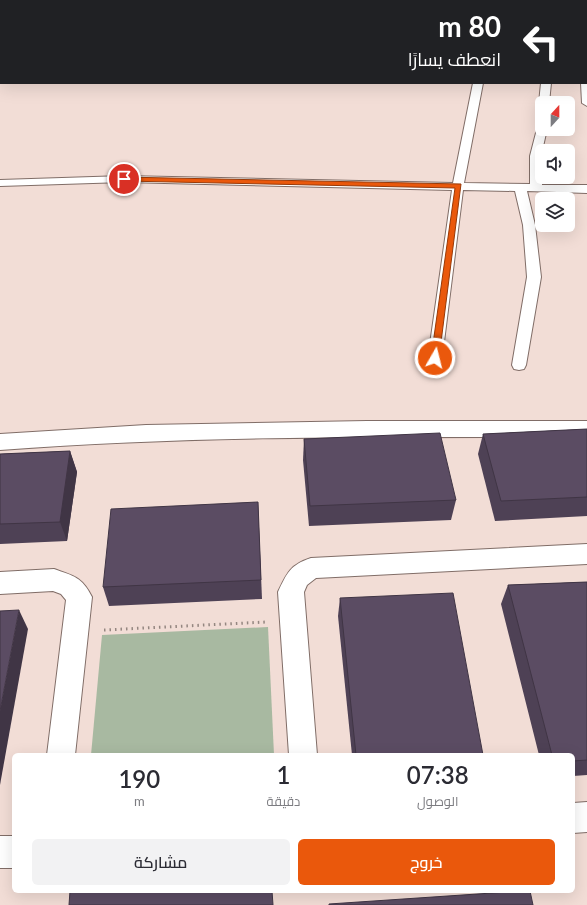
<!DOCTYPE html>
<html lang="ar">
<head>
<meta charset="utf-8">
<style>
	:root { --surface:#fff; --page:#f2f2f3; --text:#2b2b33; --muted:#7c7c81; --accent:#ea580c }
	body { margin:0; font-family:Lato,Cairo,sans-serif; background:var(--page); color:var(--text); direction:rtl; height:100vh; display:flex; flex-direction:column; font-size:15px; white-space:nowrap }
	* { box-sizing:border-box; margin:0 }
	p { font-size:13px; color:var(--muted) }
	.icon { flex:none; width:22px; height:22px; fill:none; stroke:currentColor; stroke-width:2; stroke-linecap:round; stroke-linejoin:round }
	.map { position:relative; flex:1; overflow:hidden; direction:ltr }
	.side { position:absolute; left:12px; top:753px; width:563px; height:140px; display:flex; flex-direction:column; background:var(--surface); border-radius:6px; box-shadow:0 4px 16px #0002; direction:rtl }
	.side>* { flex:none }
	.top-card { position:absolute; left:0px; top:0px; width:587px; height:84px; box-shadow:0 4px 16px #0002; direction:rtl; background:#202124; color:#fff; overflow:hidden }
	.needle { width:26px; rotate:21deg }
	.tools { position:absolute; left:535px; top:96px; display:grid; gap:8px }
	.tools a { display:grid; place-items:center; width:40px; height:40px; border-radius:6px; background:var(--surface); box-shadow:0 4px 16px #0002; font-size:20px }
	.pin { position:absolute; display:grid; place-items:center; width:34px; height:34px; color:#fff; margin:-17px; border:2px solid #fff; border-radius:50%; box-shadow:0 1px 4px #0007 }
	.me { position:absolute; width:44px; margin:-22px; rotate:8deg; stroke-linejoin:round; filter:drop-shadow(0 0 3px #0008) }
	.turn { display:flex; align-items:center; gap:14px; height:84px; padding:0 20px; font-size:18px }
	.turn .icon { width:52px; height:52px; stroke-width:2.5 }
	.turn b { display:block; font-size:28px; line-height:34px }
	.eta { display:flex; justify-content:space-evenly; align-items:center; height:68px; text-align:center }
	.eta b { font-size:24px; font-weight:600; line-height:28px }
	.cta { display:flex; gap:8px; margin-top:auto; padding:8px 20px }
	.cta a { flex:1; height:46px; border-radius:6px; background:var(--accent); color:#fff; font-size:16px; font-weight:600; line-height:46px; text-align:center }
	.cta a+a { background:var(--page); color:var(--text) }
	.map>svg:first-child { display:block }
	.green { fill:#a8b9a1 }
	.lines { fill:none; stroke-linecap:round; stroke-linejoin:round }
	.service-casing { stroke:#806d67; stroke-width:2 }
	.minor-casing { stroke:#806d67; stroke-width:2 }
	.path { stroke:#948680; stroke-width:3; stroke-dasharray:1.5 4; stroke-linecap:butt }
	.service { fill:#fff; fill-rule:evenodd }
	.minor { fill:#fff; fill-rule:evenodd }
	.wall { fill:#4e4155 }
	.shaded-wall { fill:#403545 }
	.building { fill:#5b4c63; stroke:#403545 }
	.route { fill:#ea580c; stroke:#983908 }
</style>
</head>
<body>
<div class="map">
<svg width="587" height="905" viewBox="0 0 587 905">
	<rect width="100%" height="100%" fill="#f2ddd6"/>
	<polygon class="green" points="268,627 274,755 91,755 102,635"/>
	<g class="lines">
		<defs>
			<g id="service">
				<polygon points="440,0 450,0 440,1"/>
				<rect x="543" y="0" width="8" height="1"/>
				<rect x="0" y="41" width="1" height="6"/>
				<polygon points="0,70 1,70 0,78"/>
				<polygon points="586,77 587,77 587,106 582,103 581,83 586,83"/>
				<polygon points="473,83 483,83 464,183 530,184 530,156 537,129 542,126 542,129 547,129 542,151 542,185 587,185 587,193 527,191 535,225 541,277 526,365 524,369 519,370 514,369 512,365 527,277 523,225 515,191 463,190 442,358 440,361 435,363 430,361 428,358 452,190 124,182 0,186 0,180 124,176 453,183"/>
				<polygon points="541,83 551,83 549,103 542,103 542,106 539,103"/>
			</g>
			<g id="minor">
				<path d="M 367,421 L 587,421 L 587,437 C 391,437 196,435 0,450 L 0,434 L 146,425 Z"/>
				<path d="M 587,544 L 587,564 L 316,578 L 307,585 L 304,592 L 317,755 L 289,755 L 278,592 C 287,573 290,565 311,558 Z"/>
				<path d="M 54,569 C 74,576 82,577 92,597 L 75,755 L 47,755 L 66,600 L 61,594 L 53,591 L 0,594 L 0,572 Z"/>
				<polygon points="587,802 587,832 573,833 573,803"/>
				<rect x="0" y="836" width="14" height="32"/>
			</g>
		</defs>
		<use href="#service" class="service-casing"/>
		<use href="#minor" class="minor-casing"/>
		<polyline class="path" points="104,630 266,622"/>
		<use href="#service" class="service"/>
		<use href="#minor" class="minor"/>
	</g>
	<g class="wall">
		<polygon points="587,429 587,516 495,521 478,454 483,434"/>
		<polygon points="304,439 456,500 451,520 309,526 303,460"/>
		<polygon points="70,451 77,472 67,541 0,544 0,454"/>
		<polygon points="258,502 262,599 109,606 103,587"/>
		<polygon points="587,582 587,775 573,776 573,755 539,755 501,604 508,585"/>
		<polygon points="340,598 483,755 352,755 338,616"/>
	</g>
	<g class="shaded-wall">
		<polygon points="70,451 77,472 67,541 60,522"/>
		<polygon points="19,610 28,629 0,785 0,711"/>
	</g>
	<g class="building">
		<polygon points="587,429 587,497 501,501 483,434"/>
		<polygon points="440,433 456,500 310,506 304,439"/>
		<polygon points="70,451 60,522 0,524 0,454"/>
		<polygon points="258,502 261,580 103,587 111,509"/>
		<polygon points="587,582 587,760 573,761 573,755 552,755 508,585"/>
		<polygon points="453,593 483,755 356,755 340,598"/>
		<polygon points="19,610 0,711 0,611"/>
		<polygon points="70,891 272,891 273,905 69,905"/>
		<polygon points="522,891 530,891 533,905 329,905 329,904"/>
	</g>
	<polygon class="route" points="122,177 461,184 439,358 435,361 431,358 455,188 124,181 122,180"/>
</svg>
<div class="tools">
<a><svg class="needle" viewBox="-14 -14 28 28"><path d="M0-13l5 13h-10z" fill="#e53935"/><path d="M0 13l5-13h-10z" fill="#7c7c81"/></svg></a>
<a><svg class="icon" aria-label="sound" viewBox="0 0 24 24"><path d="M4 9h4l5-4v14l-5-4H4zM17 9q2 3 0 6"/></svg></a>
<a><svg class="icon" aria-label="layers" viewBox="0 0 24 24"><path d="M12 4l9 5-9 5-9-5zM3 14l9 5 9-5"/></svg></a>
</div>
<div class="pin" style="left:124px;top:179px;background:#d93025"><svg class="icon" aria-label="arrive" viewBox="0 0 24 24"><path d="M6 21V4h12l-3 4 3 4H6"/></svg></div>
<svg class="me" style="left:435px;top:358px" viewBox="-20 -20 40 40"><circle r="17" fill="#ea580c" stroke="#fff" stroke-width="3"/><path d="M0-11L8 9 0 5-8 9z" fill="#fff"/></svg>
<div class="top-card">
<div class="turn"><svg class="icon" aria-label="left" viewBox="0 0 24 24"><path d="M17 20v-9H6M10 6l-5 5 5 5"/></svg><div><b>80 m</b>انعطف يسارًا</div></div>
</div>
<section class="side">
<div class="eta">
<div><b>07:38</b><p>الوصول</p></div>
<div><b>1</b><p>دقيقة</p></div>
<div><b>190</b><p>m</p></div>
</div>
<div class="cta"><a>خروج</a><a>مشاركة</a></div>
</section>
</div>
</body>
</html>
